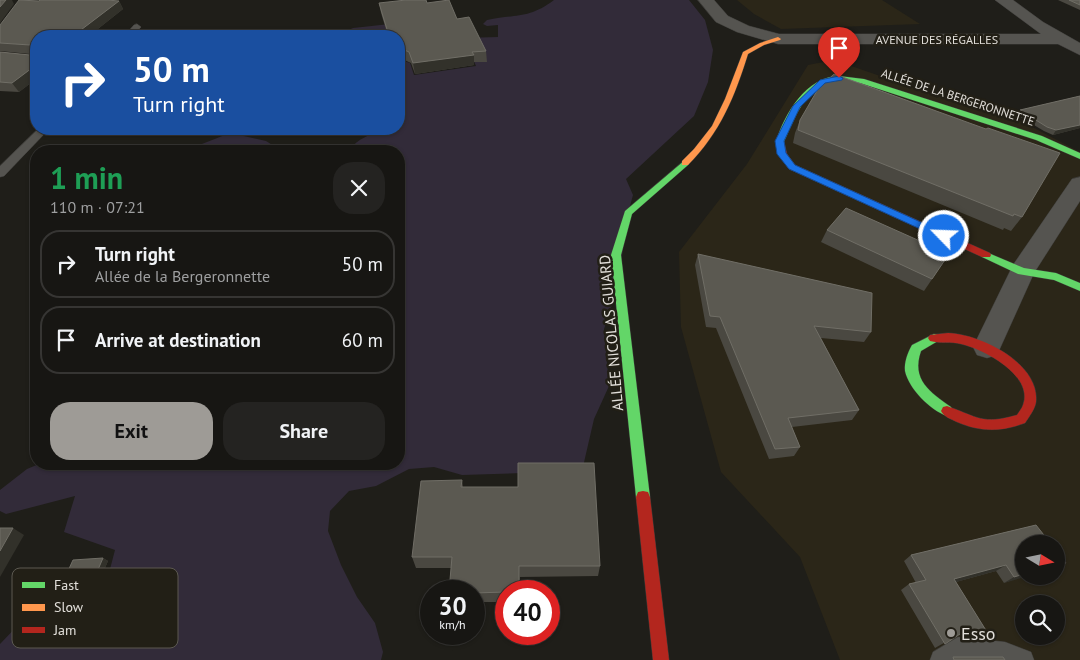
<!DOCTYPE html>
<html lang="en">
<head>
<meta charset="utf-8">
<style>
	:root { --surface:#171613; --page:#242321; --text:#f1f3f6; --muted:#9e9fa0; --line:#363533; --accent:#9e9b96 }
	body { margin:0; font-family:"PT Sans",sans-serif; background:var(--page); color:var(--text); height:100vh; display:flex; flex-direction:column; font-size:19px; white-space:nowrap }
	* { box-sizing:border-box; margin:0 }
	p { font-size:16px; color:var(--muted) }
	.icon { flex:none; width:28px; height:28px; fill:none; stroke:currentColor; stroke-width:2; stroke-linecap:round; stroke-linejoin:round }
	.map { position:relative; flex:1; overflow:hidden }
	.drawer { position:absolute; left:30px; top:145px; width:375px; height:325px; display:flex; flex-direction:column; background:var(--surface); border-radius:20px; box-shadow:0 1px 4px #0004,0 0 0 1px var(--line) }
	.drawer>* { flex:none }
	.top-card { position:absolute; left:30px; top:30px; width:375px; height:105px; border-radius:20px; box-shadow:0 1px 4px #0004,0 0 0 1px var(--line); background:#1a4fa0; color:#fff; overflow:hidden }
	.needle { width:32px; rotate:100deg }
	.tools { position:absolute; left:1015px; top:535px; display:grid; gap:10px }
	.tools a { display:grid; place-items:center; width:50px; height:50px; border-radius:50%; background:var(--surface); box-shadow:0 1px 4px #0004,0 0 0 1px var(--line); font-size:25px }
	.speed { position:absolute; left:420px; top:580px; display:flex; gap:10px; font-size:25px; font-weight:700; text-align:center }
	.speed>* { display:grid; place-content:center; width:65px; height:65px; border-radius:50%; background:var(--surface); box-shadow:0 1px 4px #0004,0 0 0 1px var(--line); line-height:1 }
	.speed small { font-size:12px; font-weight:400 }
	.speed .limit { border:8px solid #d22; background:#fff; color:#111 }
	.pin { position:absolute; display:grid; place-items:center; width:42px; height:42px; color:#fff; margin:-51px -21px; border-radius:50% 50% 50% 0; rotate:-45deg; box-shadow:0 0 5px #0007 }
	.pin .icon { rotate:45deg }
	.me { position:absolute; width:55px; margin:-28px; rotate:294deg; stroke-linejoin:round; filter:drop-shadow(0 0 4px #0008) }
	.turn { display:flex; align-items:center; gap:18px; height:105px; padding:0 20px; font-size:22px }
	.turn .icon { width:65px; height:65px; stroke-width:2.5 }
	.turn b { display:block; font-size:35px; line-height:42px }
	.round { display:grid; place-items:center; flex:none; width:52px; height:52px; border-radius:20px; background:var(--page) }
	.headline { display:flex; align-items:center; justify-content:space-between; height:85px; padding:0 20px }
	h1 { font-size:30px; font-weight:600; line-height:38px; color:#1e9e55 }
	.action { display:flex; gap:10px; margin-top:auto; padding:10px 20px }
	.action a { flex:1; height:58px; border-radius:20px; background:var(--accent); color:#111; font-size:20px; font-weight:600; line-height:58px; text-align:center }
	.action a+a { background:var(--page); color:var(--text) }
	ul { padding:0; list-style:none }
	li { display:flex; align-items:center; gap:15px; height:68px; margin:0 10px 8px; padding:0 10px; border:2px solid var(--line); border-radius:20px }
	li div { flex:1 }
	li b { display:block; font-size:19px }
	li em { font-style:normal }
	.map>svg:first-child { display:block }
	.built { fill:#2b2618; fill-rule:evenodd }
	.green { fill:#322b39 }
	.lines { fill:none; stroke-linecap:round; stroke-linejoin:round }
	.lane-casing { stroke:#3c3b38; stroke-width:1 }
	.street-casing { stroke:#3c3b38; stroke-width:1 }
	.fast-casing { stroke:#3c3b38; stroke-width:1 }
	.slow-casing { stroke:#3c3b38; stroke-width:1 }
	.jam-casing { stroke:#3c3b38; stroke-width:1 }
	.lane { fill:#555450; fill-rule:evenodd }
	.street { fill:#555450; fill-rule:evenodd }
	.fast { fill:#63d668; fill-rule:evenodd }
	.slow { fill:#ff974d; fill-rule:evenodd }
	.jam { fill:#b3261e; fill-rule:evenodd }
	.wall { fill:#4a4841 }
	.shaded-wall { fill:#32312a }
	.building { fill:#5b5951; stroke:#706e66 }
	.route { fill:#1a73e8; stroke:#114b97 }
	.poi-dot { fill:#9e9b96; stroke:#221f16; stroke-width:2 }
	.labels { text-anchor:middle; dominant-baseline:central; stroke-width:5; stroke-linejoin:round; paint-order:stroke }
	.far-street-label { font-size:12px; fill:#e2dfda; stroke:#221f16 }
	.street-label { font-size:15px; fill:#e2dfda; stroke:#221f16 }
	.near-poi-label { font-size:18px; fill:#e2dfda; stroke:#221f16; text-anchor:start }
	.key { fill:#221f16; stroke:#5c5951; stroke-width:1 }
	.key-label { font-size:14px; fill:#e2dfda }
</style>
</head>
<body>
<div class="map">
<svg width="1080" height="660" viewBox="0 0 1080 660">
	<rect width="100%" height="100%" fill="#1f1e19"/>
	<g class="built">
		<polygon points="737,0 882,0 920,24 781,29 754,14"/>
		<path d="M 834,60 L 978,110 L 992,106 L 1080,152 L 1080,660 L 840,660 L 800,557 L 721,472 L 681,327 L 679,252 L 747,164 L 808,65 ZM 1024,544 L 1056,544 L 1056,576 L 1024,576 ZM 1024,604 L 1056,604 L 1056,636 L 1024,636 Z"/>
	</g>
	<g class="green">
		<path d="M 554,0 L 689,0 L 705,20 L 713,50 L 708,82 L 694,116 L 626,179 L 633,195 L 627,217 L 618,287 L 604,329 L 609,386 L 594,419 L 582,471 L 462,475 L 434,467 L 409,469 L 376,486 L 349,491 L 330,511 L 328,531 L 341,565 L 357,597 L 375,623 L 383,652 L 381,660 L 0,660 L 0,644 L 47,595 L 104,592 L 115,550 L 64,532 L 75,496 L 6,514 L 0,511 L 0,490 L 27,469 L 39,464 L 399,464 L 399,151 L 351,151 C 355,138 369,138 377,129 L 399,129 L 399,53 L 401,60 L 410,63 L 414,75 L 476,66 L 464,38 L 498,37 L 498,25 L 487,26 L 483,24 L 487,20 C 516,14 529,19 554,0 Z"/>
		<polygon points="390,24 391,36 342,35 342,33 353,28"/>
		<polygon points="230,133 266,141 282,151 184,151"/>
	</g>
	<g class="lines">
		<defs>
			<g id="lane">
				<polygon points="137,24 141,27 133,36 124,36 134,25"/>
				<polygon points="38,129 49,129 4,176 0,177 0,166"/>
				<polygon points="958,637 1005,642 1031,652 1034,660 930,660 933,652"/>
			</g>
			<g id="street">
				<polygon points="698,0 714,0 728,16 749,26 779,34 1041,34 995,0 1013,0 1043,22 1080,43 1080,55 1058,44 778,44 737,32 716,22"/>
				<polygon points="1080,177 1080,201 1034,273 997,355 987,358 977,355 973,347 1013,265 1072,179"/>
			</g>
			<g id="fast">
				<path d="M 839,76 L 864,79 L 1042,136 L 1080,153 L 1080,159 L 1036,140 L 860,83 C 850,82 838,78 829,82 C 803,91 793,122 783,144 L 777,144 L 776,142 C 784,114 807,76 839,76 Z"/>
				<polygon points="685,160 689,163 688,165 632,214 621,255 650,497 648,502 643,503 638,502 636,497 611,255 625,211"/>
				<polygon points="986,252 1024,268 1056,273 1080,283 1080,291 1054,280 1018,274 982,257 981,255 982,253"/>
				<path d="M 934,334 L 938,335 L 940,338 L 938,341 L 921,351 C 911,380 930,392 951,407 L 953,411 L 951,415 L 947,416 C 930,410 909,389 905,371 C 904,362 908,352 912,345 Z"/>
			</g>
			<path id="slow" d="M 778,37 L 781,39 L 780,40 L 764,45 L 748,54 C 735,96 720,133 688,165 L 682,165 L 682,161 L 694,149 L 712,126 L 725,99 L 743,52 L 760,43 Z"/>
			<g id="jam">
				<polygon points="780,139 784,142 787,154 795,165 990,253 991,255 990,257 982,257 789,169 779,154 776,142"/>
				<path d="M 948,333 C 980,334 1040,363 1036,402 C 1035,409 1029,417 1025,423 C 1001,432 980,432 957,422 C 951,419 944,417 941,411 L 943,407 L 947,406 C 978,417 982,425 1017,415 C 1019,412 1022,408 1023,405 C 1034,375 983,349 961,344 C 951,341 940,344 930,341 L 928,338 L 930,335 Z"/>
				<polygon points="643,491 648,492 650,497 669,660 653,660 636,497 638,492"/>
			</g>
		</defs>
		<use href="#lane" class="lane-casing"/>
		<use href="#street" class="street-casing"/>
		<use href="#fast" class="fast-casing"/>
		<use href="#slow" class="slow-casing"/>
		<use href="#jam" class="jam-casing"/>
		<use href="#lane" class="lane"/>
		<use href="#street" class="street"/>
		<use href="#fast" class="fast"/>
		<use href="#slow" class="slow"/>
		<use href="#jam" class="jam"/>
	</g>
	<g class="wall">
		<polygon points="1058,0 1080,0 1080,10"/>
		<polygon points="39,1 119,1 123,9 89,36 36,36 36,79 19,92 0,91 0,52 30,55 30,54 0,51 0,25"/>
		<polygon points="379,3 427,3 457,19 486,51 487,62 474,62 474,65 415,74 411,63 402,59 399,49 399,36 388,36 381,13"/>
		<polygon points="1080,96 1080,128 1053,135 1044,131 1017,115 1020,110"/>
		<polygon points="800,120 1022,217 1011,231 1004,228 1003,230 793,143 795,133"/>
		<polygon points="827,230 949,254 924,291 821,242"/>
		<polygon points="698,254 871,332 864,342 821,338 859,410 852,420 792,427 800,447 794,456 769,459 716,328 706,327 695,265"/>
		<polygon points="462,480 463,487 600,566 598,576 520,577 520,591 506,591 506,602 474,602 474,591 451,568 416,568 412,557"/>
		<polygon points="1036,525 1024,576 1004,583 996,571 956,582 987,632 977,637 958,635 935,648 901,590 909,584 916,583 904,561 911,555"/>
		<polygon points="103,558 108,561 92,598 62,598 57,595"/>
	</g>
	<g class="shaded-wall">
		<polygon points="6,0 12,0 14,4 0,23 0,7"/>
		<polygon points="119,1 123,9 89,36 73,36"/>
		<polygon points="474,55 474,65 415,74 413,63"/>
		<polygon points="36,65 36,79 19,92 12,83"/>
		<polygon points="1080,125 1080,128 1053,135 1056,130"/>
		<polygon points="13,528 24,535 0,577 0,551"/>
		<polygon points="103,558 108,561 92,598 87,595"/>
		<polygon points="1066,563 1056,568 1056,565"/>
		<polygon points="1006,565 996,571 945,585 954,579"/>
		<polygon points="519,566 520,591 519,591"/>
		<polygon points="1024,574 1024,576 1028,576 1004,583 1014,577"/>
	</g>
	<g class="building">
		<polygon points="0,0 6,0 0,7"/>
		<polygon points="19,0 39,1 40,0 107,0 119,1 73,36 36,36 36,65 12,83 0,82 0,52 30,55 32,47 30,45 0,43 0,25"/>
		<polygon points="406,0 426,0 427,3 449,0 457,19 469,17 486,51 472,52 474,55 413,63 409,52 400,48 399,45 399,36 389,36 379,3"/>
		<polygon points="1069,0 1080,0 1080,5"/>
		<polygon points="834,74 986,129 988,128 1060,153 1022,217 1014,214 1013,216 798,130 800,120 818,89"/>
		<polygon points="1080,96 1080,125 1056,130 1047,127 1020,110"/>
		<polygon points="846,208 949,254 932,279 827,230"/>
		<polygon points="698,254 872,293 871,332 814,326 859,410 788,418 800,447 775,449 720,317 710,316"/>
		<polygon points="518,463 594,463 600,566 519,566 519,591 506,591 506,592 474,593 474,591 449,591 452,557 412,557 421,481 462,480 461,487 518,487"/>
		<polygon points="1036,525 1051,544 1024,544 1024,574 1014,577 1006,565 954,579 987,632 966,630 945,644 909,584 926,580 911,555"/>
		<polygon points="0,528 13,528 0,551"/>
		<polygon points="1056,551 1066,563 1056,565"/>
		<polygon points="103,558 87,595 57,595 73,560"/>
		<polygon points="953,657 1003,657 1005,660 954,660"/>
	</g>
	<polygon class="route" points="839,76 843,78 842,80 825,83 800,107 784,141 786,153 795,165 947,234 947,238 940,238 789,169 777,154 775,141 793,106 820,80"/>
	<circle class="poi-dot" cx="951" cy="633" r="5"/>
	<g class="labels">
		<g class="far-street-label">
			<text x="937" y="39">AVENUE DES RÉGALLES</text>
			<text transform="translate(958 97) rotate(18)">ALLÉE DE LA BERGERONNETTE</text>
		</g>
		<g class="street-label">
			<text transform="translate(611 333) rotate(-95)">ALLÉE NICOLAS GUIARD</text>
		</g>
		<g class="near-poi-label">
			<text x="961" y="633">Esso</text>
		</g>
	</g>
	<rect x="12" y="568" width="166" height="80" rx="8" class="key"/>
	<rect x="22" y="582" width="23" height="6" fill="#63d668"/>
	<rect x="22" y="604" width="23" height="7" fill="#ff974d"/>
	<rect x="22" y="627" width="23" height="6" fill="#b3261e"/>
	<g class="key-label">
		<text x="54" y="590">Fast</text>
		<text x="54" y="612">Slow</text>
		<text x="54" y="635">Jam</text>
	</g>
</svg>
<div class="tools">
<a><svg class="needle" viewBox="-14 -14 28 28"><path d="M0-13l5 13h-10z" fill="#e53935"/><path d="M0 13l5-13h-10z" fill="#9e9fa0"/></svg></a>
<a><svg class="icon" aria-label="search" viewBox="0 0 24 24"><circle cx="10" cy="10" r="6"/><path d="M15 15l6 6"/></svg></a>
</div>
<div class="speed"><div>30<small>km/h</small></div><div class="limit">40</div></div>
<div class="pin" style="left:839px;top:78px;background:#d93025"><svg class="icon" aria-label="arrive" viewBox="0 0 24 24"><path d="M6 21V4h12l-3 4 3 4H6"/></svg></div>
<svg class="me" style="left:944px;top:236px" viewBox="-20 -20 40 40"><circle r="17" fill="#1a73e8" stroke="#fff" stroke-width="3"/><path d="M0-11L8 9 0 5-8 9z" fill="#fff"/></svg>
<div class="top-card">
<div class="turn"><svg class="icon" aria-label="right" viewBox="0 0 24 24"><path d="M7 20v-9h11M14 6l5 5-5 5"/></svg><div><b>50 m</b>Turn right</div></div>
</div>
<section class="drawer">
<div class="headline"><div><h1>1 min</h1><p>110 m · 07:21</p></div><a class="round"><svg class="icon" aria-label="close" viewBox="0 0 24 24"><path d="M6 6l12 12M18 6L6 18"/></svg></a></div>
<ul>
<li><svg class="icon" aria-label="right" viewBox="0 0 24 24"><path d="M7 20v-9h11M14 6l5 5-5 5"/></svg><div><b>Turn right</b><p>Allée de la Bergeronnette</p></div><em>50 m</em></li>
<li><svg class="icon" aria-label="arrive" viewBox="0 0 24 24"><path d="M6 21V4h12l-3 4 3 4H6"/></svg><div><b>Arrive at destination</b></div><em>60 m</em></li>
</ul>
<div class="action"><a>Exit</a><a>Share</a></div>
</section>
</div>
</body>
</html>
